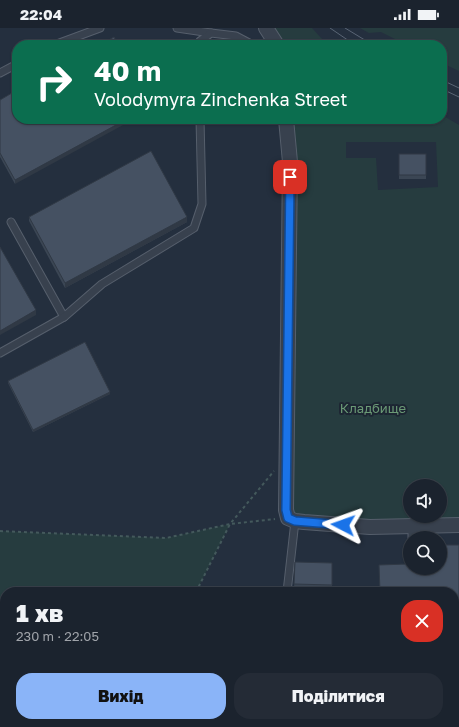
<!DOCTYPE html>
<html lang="uk">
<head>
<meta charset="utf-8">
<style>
	:root { --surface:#1b232e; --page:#242b36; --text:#f1f3f6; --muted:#a0a4aa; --line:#39404a; --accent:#8ab4f8 }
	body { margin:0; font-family:"Golos Text",sans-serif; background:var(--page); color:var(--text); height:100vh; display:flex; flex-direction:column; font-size:15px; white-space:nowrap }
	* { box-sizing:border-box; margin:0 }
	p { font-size:13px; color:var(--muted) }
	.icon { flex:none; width:22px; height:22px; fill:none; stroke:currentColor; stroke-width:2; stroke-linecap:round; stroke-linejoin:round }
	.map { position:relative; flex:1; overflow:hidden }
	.details { position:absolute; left:0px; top:559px; width:459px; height:140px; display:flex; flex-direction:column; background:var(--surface); border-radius:16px 16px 0 0; box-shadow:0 1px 3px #0004,0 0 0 1px var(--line) }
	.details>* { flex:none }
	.guide { position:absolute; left:12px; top:12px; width:435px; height:84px; border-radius:16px; box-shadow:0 1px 3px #0004,0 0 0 1px var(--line); background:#0b6e4f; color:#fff; overflow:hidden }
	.tools { position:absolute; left:403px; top:451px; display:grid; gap:8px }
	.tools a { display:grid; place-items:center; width:44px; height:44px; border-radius:50%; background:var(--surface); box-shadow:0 1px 3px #0004,0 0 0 1px var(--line); font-size:20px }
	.pin { position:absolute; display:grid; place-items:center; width:34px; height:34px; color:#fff; margin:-17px; border-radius:8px; box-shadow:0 2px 6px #0006 }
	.me { position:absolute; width:44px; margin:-22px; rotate:274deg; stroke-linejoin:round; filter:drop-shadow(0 0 3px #0008) }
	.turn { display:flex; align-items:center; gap:14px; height:84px; padding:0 16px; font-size:18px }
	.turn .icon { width:52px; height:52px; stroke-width:2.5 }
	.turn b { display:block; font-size:28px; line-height:34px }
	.round { display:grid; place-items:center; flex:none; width:42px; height:42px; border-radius:16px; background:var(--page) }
	.headline { display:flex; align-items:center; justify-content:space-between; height:68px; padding:0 16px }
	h1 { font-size:24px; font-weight:800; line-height:30px }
	.button { display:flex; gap:8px; margin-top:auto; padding:8px 16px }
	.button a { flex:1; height:46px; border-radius:16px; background:var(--accent); color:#111; font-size:16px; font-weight:800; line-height:46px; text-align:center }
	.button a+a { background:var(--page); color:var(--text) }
	.status { display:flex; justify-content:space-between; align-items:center; height:28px; padding:0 20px; background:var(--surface); direction:ltr }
	.status svg { height:11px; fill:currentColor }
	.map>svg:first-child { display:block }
	.green { fill:#263c3f; fill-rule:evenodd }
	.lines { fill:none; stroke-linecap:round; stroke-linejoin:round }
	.service-casing { stroke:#565f6c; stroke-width:9 }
	.minor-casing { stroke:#565f6c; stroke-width:16 }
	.path { stroke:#44595c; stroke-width:2; stroke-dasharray:3 3; stroke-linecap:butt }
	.service { stroke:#38414e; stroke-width:7 }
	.minor { stroke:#38414e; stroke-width:14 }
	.tram { stroke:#5a6575; stroke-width:1 }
	.wall { fill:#3b4654 }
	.shaded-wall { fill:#303945 }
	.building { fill:#455162; stroke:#303945 }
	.route-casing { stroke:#114b97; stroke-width:10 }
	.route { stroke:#1a73e8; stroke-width:7 }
	.labels { text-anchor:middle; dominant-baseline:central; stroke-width:4; stroke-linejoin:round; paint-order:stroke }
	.park-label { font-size:13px; fill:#6b9a76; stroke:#1d2633 }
</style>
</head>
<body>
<div class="status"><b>22:04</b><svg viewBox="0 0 49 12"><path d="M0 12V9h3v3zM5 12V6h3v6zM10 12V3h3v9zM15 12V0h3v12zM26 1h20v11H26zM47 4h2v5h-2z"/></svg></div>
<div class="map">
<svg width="459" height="699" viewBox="0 0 459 699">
	<rect width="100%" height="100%" fill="#242f3e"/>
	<g class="green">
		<polygon points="266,0 312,0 321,10 331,17 277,17"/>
		<polygon points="360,0 459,0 459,43 442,35 442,17 407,17 381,4 369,5"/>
		<path d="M 442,87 L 459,97 L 459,497 L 288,490 L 286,91 L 442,91 ZM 346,114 L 436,114 L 438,159 L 378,162 L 376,130 L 346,130 ZM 410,458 L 440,458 L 440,488 L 410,488 Z"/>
		<polygon points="230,496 196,564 5,564 5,694 146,694 145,699 0,699 0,503 166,510"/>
	</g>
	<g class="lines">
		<defs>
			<g id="service">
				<polyline points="177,0 211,5"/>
				<polyline points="54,17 100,0"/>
				<polyline points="199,17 200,13 211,5 236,8 253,17"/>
				<polyline points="0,45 17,36"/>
				<polyline points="11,194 64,289"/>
				<polyline points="0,325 64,289 102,256 194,200 202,176 200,91"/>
				<polyline points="412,510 412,499"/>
				<polyline points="287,564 295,493"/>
				<polyline points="413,694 413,699"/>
				<polyline points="175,699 178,694"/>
				<polyline points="383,699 385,694"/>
			</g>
			<g id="minor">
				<polyline points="266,0 277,17"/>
				<polyline points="286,91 290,134 286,482 288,490 295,493 304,494 370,499 459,497"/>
			</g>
		</defs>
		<use href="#service" class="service-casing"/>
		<use href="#minor" class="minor-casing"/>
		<g class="path">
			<polyline points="0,503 166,510 230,496 274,443"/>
			<polyline points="196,564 230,496 275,491"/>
			<polyline points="145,699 146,694"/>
		</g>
		<use href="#service" class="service"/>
		<use href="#minor" class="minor"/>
		<g class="tram">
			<polyline points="330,0 355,17"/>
			<polyline points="345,0 373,17"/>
			<polyline points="442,52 459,60"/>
			<polyline points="442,61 459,69"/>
		</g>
	</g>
	<g class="wall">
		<polygon points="17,62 15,156 0,129 0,72"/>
		<rect x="399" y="126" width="27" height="25"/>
		<polygon points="29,189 187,194 65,260 29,193"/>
		<polygon points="8,353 110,366 33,404 8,355"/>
		<polygon points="295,534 332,535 332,563 294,562"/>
		<polygon points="198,694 238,694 236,699 197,699"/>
	</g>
	<g class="shaded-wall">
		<polygon points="127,91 134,91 15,156 15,152"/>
		<polygon points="187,189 187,194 65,260 65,255"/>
		<polygon points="36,282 36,287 0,307 0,303"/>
		<polygon points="110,364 110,366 33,404 33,402"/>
		<polygon points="236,694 238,694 236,699 235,699"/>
	</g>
	<g class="building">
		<polygon points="114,9 118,17 100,17"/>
		<polygon points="17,62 17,91 127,91 15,152 0,125 0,72"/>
		<polygon points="151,123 187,189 65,255 29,189"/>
		<rect x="399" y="126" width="27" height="21"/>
		<polygon points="0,219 36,282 0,303"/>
		<polygon points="85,314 110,364 33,402 8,353"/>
		<polygon points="443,517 459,517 459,699 442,699 442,694 454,694 454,564 380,564 379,537 407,536 409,540 412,541 414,540 440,540 440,536 442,536"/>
		<polygon points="295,534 332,535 332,557 294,556"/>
		<polygon points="198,694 236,694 235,698 221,695 220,699 197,699"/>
		<polygon points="317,694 328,694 328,699 316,699"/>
	</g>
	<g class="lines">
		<defs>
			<polyline id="route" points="290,149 286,482 288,490 295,493 343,497"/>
		</defs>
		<use href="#route" class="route-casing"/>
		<use href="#route" class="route"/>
	</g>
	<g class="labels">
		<g class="park-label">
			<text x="373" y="380">Кладбище</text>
		</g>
	</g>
</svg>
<div class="tools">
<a><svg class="icon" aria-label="sound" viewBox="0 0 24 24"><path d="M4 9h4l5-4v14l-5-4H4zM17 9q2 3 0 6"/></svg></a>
<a><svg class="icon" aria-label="search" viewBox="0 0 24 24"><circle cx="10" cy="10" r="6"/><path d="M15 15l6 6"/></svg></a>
</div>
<div class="pin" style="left:290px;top:149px;background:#d93025"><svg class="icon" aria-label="arrive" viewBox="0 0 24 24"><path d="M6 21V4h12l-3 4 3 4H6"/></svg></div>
<svg class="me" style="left:343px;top:497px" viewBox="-20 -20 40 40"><path d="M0-17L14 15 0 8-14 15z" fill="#1a73e8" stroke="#fff" stroke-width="4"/></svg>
<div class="guide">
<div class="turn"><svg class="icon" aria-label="right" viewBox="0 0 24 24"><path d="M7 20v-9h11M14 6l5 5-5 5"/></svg><div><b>40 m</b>Volodymyra Zinchenka Street</div></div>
</div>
<section class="details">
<div class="headline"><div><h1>1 хв</h1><p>230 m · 22:05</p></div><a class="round" style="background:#d93025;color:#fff"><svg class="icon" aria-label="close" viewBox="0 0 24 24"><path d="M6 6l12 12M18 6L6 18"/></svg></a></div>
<div class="button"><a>Вихід</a><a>Поділитися</a></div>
</section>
</div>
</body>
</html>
